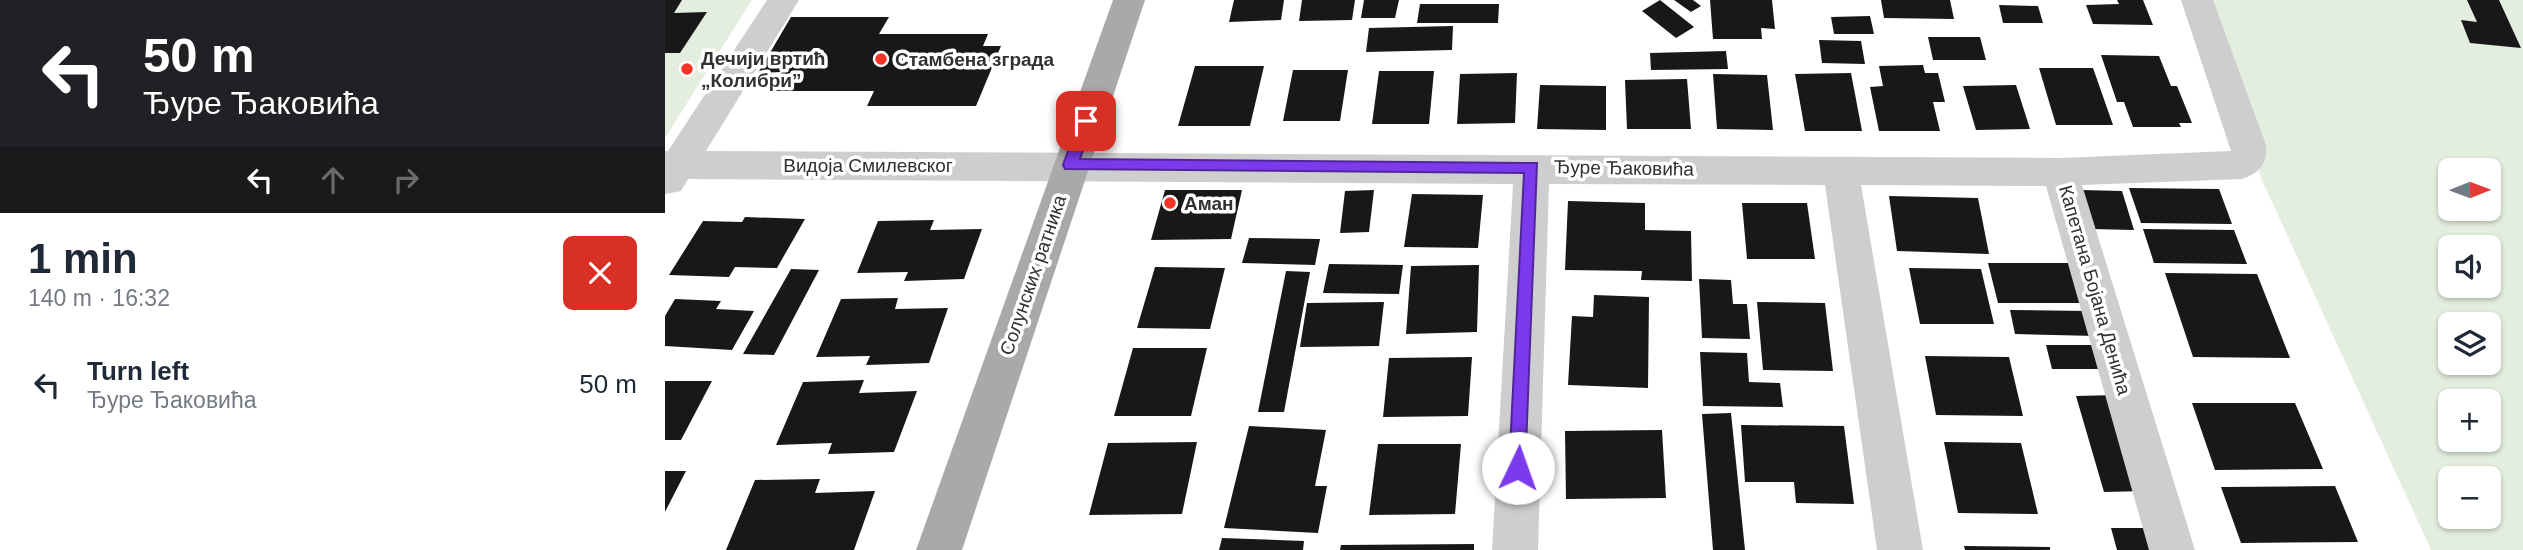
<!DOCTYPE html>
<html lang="en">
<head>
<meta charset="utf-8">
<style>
	:root { --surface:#fff; --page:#f2f2f3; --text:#1f2937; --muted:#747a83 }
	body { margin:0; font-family:Arial,sans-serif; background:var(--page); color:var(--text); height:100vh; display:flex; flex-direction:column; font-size:26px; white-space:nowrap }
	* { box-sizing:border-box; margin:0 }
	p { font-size:23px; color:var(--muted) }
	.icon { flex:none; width:38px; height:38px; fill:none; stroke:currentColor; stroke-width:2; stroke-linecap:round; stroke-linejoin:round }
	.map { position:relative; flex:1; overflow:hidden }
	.sheet { display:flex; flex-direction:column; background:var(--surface); width:665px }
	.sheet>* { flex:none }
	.banner { background:#202124; color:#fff; overflow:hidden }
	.needle { width:46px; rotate:89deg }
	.buttons { position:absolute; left:1773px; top:158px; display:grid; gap:14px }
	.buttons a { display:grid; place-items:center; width:63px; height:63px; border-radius:10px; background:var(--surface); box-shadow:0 2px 5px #0004; font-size:35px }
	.pin { position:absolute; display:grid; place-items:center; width:60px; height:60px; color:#fff; margin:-30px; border-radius:14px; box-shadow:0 4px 10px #0006 }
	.me { position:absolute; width:77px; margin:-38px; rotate:3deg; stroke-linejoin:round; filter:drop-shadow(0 0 5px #0008) }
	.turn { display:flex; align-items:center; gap:24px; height:147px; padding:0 28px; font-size:32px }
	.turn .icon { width:91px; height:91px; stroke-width:2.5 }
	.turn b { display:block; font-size:49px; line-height:60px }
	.lanes { display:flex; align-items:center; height:66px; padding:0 28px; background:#0003; justify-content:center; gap:35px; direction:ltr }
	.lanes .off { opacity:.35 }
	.round { display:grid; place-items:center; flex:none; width:74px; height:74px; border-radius:10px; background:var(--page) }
	.head { display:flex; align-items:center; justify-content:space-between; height:119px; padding:0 28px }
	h1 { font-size:42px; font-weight:700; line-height:52px }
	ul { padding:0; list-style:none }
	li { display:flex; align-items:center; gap:21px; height:105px; padding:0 28px }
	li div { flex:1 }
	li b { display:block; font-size:26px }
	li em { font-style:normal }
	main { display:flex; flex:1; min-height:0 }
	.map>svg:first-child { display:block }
	.green { fill:#e4eede; fill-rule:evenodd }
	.building { fill:#181818 }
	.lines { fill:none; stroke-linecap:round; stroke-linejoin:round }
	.minor { fill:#cecece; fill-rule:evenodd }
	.major { fill:#a9a9a9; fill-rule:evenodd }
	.route { fill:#7c3aed; stroke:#51269a; stroke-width:2 }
	.poi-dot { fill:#f43426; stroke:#fff; stroke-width:2.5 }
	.labels { text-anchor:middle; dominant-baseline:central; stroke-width:7; stroke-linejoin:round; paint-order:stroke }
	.poi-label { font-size:19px; font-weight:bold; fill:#313131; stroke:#fff; text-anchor:start }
	.street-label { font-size:19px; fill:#313131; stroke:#fff }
</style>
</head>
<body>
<main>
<section class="sheet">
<div class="banner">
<div class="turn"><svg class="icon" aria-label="left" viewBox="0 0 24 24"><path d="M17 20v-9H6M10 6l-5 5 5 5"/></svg><div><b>50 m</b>Ђуре Ђаковића</div></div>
<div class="lanes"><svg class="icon" aria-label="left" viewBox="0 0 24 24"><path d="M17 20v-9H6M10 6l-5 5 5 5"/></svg><svg class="icon off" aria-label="ahead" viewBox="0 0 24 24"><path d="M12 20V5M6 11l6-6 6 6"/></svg><svg class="icon off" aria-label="right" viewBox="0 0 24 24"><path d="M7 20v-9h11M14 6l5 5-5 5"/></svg></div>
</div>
<div class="head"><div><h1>1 min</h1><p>140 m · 16:32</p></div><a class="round" style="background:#d93025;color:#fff"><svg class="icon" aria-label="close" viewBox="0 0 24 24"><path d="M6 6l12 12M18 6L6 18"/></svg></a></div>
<ul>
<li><svg class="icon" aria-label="left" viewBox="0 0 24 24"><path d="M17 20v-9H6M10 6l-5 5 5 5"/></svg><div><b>Turn left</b><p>Ђуре Ђаковића</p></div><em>50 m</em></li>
</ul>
</section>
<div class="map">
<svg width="1858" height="550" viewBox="0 0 1858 550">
	<rect width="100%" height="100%" fill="#fff"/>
	<g class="green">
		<polygon points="0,0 87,0 0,138"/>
		<path d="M 1533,0 L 1858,0 L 1858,550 L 1766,550 L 1597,180 ZM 1785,170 L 1824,170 L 1824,208 L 1785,208 ZM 1785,247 L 1824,247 L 1824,285 L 1785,285 ZM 1785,324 L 1824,324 L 1824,362 L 1785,362 ZM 1785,401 L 1824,401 L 1824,439 L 1785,439 ZM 1785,478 L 1824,478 L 1824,516 L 1785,516 Z"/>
	</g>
	<g class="building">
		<polygon points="0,0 17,0 9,13 42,12 15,53 0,53"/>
		<polygon points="569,0 619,0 616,20 564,22"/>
		<polygon points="637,0 690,0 687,20 634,21"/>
		<polygon points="699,0 734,0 730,18 696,18"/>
		<polygon points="995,0 1029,27 1011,38 977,11"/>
		<polygon points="1009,0 1028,0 1036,6 1026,12"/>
		<polygon points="1045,0 1107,0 1110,29 1096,28 1097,39 1048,39"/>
		<polygon points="1216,0 1285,0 1289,19 1219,18"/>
		<polygon points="1452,0 1478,0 1488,25 1428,24 1421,5 1454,4"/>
		<polygon points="1802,0 1834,0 1856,48 1805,43 1796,20 1812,22"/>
		<polygon points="755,4 834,4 833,23 752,23"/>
		<polygon points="1334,5 1373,6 1378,23 1338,23"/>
		<polygon points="1205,16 1209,34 1169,34 1166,17"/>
		<polygon points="126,17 224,17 214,34 323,34 318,46 336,46 311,106 202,106 209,91 106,91 117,72 93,73"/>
		<polygon points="788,26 787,50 701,52 704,28"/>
		<polygon points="1263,37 1315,37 1321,60 1268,60"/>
		<polygon points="1154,40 1196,41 1200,64 1157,63"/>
		<polygon points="1061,51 1063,69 986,70 985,53"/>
		<polygon points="1436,55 1494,56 1506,86 1512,86 1527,123 1514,123 1516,127 1468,127 1459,102 1452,102"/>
		<polygon points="1258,65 1260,73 1273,73 1280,102 1268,102 1275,131 1214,131 1205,87 1218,86 1214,66"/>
		<polygon points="530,66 599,66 585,126 513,126"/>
		<polygon points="1374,68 1428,68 1448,125 1391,125"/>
		<polygon points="628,70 683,70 675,121 618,121"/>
		<polygon points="714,71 769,71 764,124 707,124"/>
		<polygon points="852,73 850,123 792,124 795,74"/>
		<polygon points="1186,73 1197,131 1140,131 1130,74"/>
		<polygon points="1048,74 1102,75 1108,130 1052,129"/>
		<polygon points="1022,79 1026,129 962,129 960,80"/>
		<polygon points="875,85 941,86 941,130 872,129"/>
		<polygon points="1351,85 1365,129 1311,130 1298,86"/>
		<polygon points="1464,188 1554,189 1567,224 1476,223"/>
		<polygon points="500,190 577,190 566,239 486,240"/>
		<polygon points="709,190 704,232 675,233 680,191"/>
		<polygon points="1417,190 1457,191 1469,230 1427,229"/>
		<polygon points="747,194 818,195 813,248 739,247"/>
		<polygon points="1224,196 1313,198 1324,254 1232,251"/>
		<polygon points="903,201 980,203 980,230 1026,231 1027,281 976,280 977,271 900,270"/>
		<polygon points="1077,203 1142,203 1150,259 1082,259"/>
		<polygon points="80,217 140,219 112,268 70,267 64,277 4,275 38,221 77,222"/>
		<polygon points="269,220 265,230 317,229 299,279 239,281 243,272 192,273 213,221"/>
		<polygon points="1478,229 1569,230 1582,264 1489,263"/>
		<polygon points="584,238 655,239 650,265 577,263"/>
		<polygon points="1323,263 1406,263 1418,303 1333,303"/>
		<polygon points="664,264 738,265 734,294 658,293"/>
		<polygon points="814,265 812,332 741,334 746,266"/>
		<polygon points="490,267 560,268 545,329 472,328"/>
		<polygon points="1244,268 1316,269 1329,324 1255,324"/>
		<polygon points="126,269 154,270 109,355 78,354"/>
		<polygon points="621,271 645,272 619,412 593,412"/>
		<polygon points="1500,273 1592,274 1625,358 1528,357"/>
		<polygon points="1034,279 1066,280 1068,304 1082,304 1085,339 1037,338"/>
		<polygon points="929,295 984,297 983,388 903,385 907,316 928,317"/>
		<polygon points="233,298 230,309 283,308 264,363 201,365 205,356 151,357 176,299"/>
		<polygon points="10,299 56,301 51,309 89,311 67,350 0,346 0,316"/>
		<polygon points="719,302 714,346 635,347 642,303"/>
		<polygon points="1092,302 1160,303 1168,371 1098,370"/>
		<polygon points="1345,310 1424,311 1431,336 1350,334"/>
		<polygon points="1381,345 1434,345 1442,369 1387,369"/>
		<polygon points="468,348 542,348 526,416 449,416"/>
		<polygon points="1035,352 1082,353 1084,382 1115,383 1118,407 1038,406"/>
		<polygon points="1260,356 1344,357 1358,416 1271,415"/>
		<polygon points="807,357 803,416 718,417 724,358"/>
		<polygon points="199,380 194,393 252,391 229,452 163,454 167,443 111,445 138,382"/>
		<polygon points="0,381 47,381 16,440 0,440"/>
		<polygon points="1451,395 1481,491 1439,492 1411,396"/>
		<polygon points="1527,403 1630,403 1658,469 1550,470"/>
		<polygon points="1066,413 1080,550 1048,550 1037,414"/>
		<polygon points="1076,425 1179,426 1189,504 1131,503 1129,482 1080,482"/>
		<polygon points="584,426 661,430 650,486 662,486 653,533 559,528"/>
		<polygon points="997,430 1001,498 901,499 900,431"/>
		<polygon points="532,442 517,514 424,515 443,443"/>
		<polygon points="1279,442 1356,443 1373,514 1293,513"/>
		<polygon points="713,444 796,444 790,514 704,515"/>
		<polygon points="0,471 21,471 0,512"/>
		<polygon points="155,479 150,493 210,491 189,550 61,550 90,480"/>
		<polygon points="1670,486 1693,542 1576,543 1556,487"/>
		<polygon points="1446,528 1491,528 1497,550 1452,550"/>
		<polygon points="557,538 639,541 638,550 554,550"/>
		<polygon points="809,544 809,550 675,550 676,545"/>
		<polygon points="1299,546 1385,547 1385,550 1300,550"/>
	</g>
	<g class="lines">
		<path class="minor" d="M 102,0 L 134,0 L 41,151 L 1395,158 L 1566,151 L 1516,0 L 1548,0 L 1601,145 C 1603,163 1594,174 1577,179 L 1417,185 L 1530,550 L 1484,550 L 1381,186 L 1196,185 L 1258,550 L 1212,550 L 1160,185 L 884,184 L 873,550 L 827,550 L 848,184 L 23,179 L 16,191 L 0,194 L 0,151 L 3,151 Z"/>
		<polygon class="major" points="448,0 480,0 297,550 251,550"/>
	</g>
	<polygon class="route" points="421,116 428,121 415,159 872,163 860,474 853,476 847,474 844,468 859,173 400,169 398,165 414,121"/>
	<g class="poi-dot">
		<circle cx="216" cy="59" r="7"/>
		<circle cx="22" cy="69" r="7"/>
		<circle cx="505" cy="203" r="7"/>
	</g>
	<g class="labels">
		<g class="poi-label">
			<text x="36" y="58">Дечији вртић<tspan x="36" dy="22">„Колибри”</tspan></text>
			<text x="230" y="59">Стамбена зграда</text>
			<text x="519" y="203">Аман</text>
		</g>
		<g class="street-label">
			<text x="203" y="165">Видоја Смилевског</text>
			<text transform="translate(959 168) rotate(1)">Ђуре Ђаковића</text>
			<text transform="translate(368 275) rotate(-71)">Солунских ратника</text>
			<text transform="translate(1430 290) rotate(74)">Капетана Бојана Денића</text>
		</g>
	</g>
</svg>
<div class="buttons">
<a><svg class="needle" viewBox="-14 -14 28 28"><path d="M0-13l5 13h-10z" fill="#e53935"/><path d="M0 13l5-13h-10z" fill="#747a83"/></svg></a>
<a><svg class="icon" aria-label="sound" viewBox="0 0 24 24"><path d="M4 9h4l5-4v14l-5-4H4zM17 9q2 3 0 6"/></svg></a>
<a><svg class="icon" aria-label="layers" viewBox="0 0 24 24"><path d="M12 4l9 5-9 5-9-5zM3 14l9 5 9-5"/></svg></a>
<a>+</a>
<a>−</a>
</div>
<div class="pin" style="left:421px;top:121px;background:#d93025"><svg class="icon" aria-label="arrive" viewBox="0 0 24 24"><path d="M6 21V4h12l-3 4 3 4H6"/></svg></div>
<svg class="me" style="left:853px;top:468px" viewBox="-20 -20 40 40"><circle r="19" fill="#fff"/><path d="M0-13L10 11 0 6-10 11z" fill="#7c3aed"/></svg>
</div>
</main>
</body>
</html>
